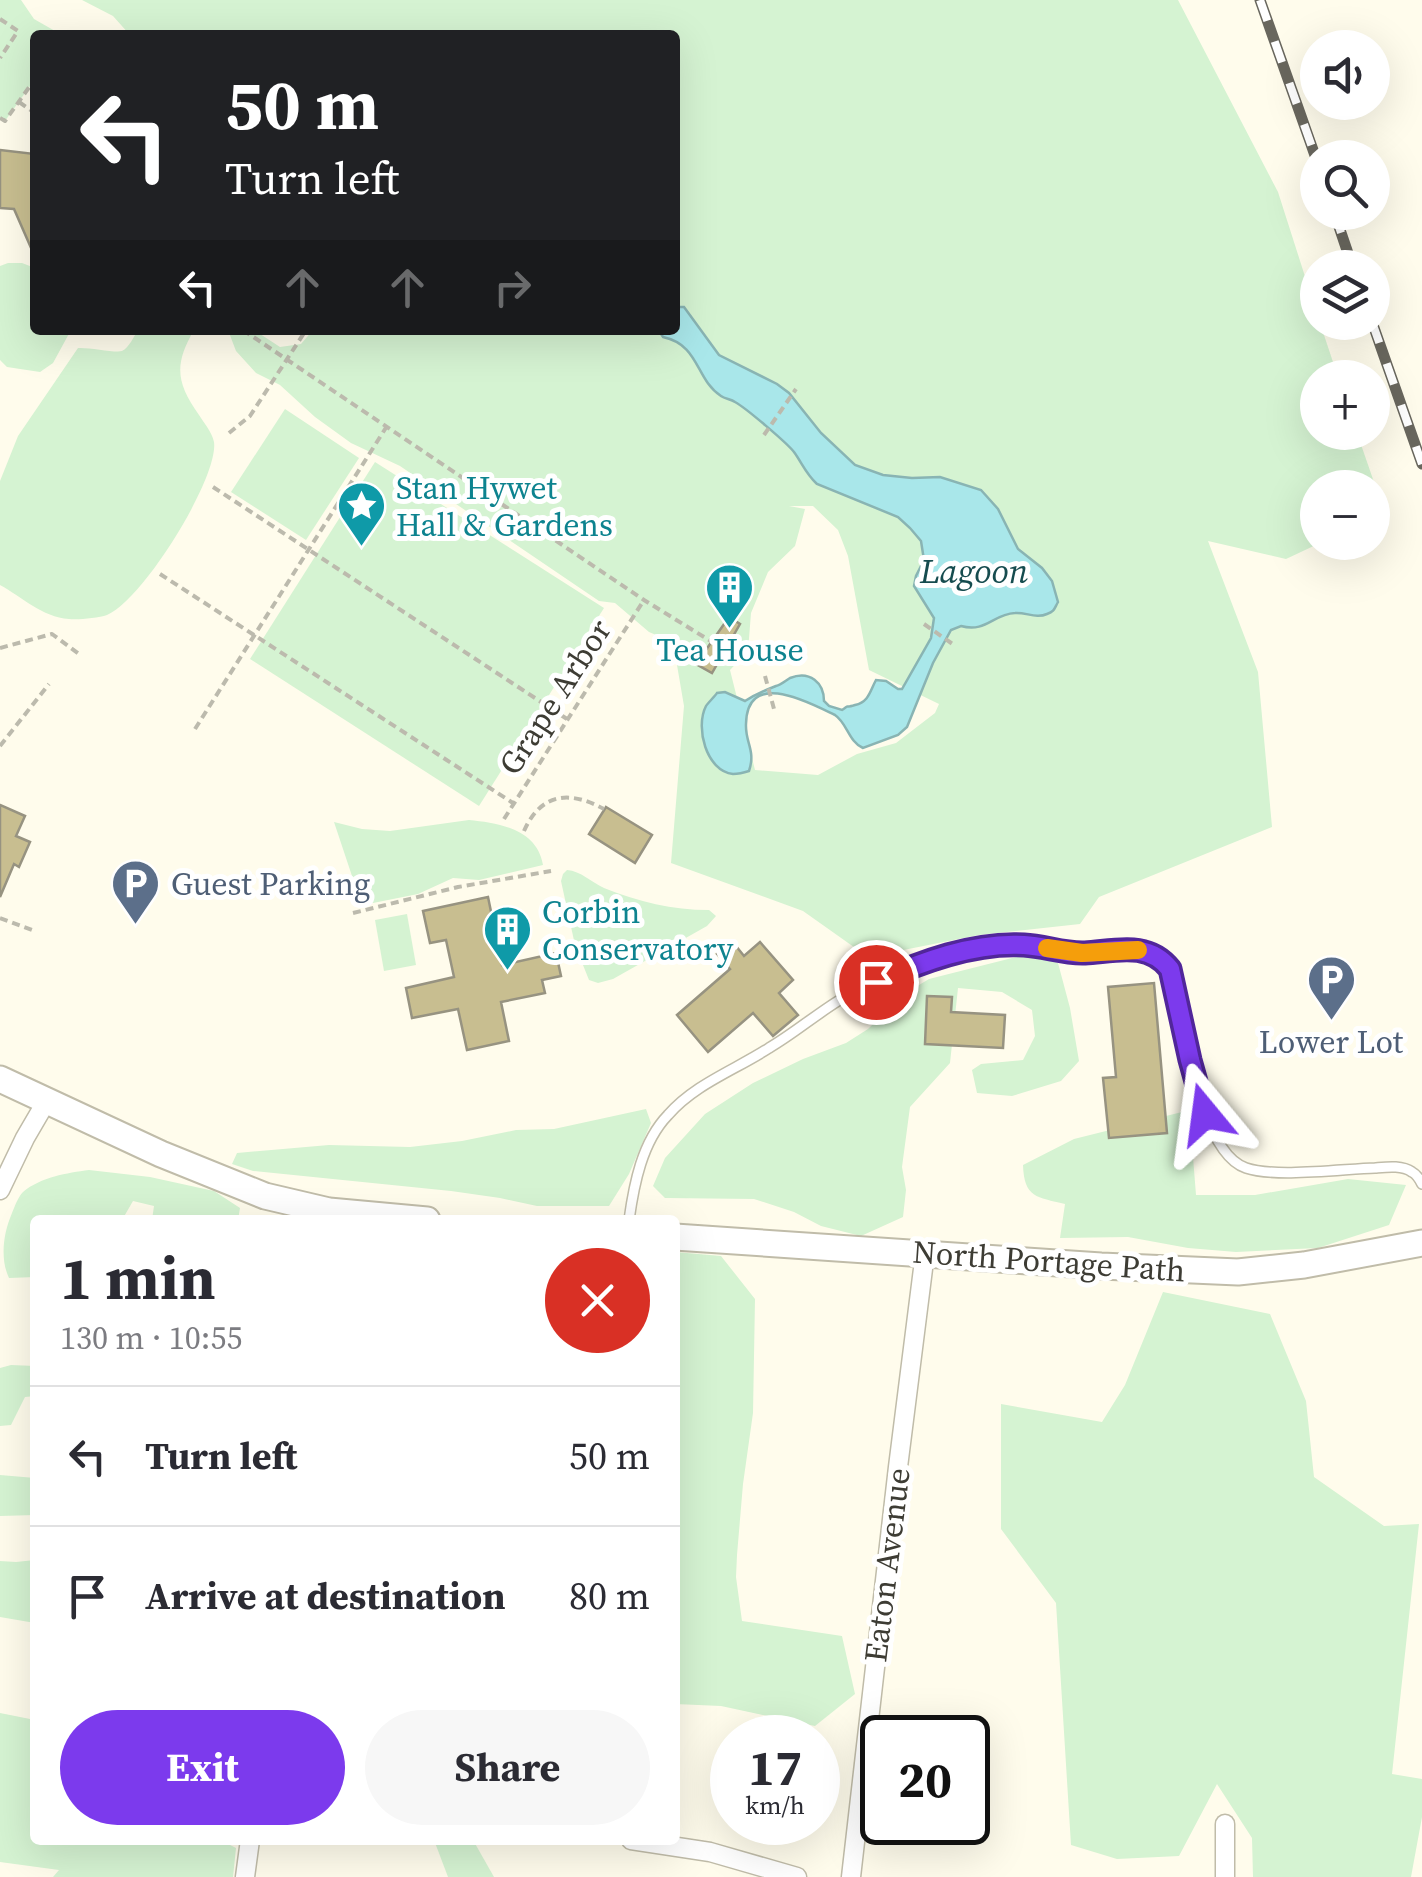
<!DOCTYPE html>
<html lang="en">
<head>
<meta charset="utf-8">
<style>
	:root { --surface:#fff; --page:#f7f7f7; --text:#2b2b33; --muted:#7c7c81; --line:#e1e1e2; --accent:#7c3aed }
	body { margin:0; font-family:"Source Serif 4",serif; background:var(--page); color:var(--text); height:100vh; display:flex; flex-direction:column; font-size:38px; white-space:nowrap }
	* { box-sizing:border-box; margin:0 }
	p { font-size:32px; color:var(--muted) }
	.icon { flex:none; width:55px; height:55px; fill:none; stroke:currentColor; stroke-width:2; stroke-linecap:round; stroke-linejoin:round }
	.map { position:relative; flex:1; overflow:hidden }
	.details { position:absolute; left:30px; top:1215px; width:650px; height:630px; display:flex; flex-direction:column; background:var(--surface); border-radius:10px; box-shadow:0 10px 40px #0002 }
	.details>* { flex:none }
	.banner { position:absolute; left:30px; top:30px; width:650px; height:305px; border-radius:10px; box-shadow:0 10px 40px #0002; background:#202124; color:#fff; overflow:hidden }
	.fabs { position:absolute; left:1300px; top:30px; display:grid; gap:20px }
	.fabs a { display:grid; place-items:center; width:90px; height:90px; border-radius:50%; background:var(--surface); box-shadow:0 10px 40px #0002; font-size:50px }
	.speed { position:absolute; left:710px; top:1715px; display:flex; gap:20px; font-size:50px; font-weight:700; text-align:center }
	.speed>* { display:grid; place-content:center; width:130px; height:130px; border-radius:50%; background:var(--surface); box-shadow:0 10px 40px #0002; line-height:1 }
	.speed small { font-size:25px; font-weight:400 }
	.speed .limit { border:5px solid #111; border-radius:15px; background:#fff; color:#111 }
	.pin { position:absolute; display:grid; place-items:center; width:85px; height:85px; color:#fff; margin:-42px; border:5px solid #fff; border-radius:50%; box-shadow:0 2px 10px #0007 }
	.me { position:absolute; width:110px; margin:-55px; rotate:344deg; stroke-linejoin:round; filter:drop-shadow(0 0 8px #0008) }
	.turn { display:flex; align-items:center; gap:35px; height:210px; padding:0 30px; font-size:45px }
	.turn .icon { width:130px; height:130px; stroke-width:2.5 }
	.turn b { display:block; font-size:70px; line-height:85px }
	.lanes { display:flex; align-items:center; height:95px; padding:0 30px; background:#0003; justify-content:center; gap:50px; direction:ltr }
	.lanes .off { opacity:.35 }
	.round { display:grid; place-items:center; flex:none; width:105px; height:105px; border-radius:52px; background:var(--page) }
	.head { display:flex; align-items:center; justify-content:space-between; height:170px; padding:0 30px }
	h1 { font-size:60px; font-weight:700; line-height:75px }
	.primary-button { display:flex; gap:20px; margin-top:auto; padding:20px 30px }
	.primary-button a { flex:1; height:115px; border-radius:60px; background:var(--accent); color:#fff; font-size:40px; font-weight:700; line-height:115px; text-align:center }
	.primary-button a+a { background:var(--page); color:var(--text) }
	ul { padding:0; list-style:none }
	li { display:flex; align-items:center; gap:30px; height:140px; padding:0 30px; border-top:2px solid var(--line) }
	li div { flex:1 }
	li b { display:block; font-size:38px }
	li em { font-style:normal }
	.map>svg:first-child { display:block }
	.green { fill:#d5f3d2; fill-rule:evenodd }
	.water { fill:#a9e7ea; stroke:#89b4b3; stroke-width:2.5 }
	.building { fill:#c8be90; stroke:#979381; stroke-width:2.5 }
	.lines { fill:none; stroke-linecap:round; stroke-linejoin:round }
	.lane-casing { stroke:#c0bca9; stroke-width:12 }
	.street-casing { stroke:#c0bca9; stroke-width:21 }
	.secondary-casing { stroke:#c0bca9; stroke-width:29 }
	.path { stroke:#bcbaad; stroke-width:4; stroke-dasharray:8 5; stroke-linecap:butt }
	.lane { stroke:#fff; stroke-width:9 }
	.street { stroke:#fff; stroke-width:18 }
	.secondary { stroke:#fff; stroke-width:25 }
	.rail-casing { stroke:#69675e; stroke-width:11 }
	.rail { stroke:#fff; stroke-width:8; stroke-dasharray:22; stroke-linecap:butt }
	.route-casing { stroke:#51269a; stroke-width:25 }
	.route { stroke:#7c3aed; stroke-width:18 }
	.slow { stroke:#f59e0b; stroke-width:18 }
	.labels { text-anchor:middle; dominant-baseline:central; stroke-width:10; stroke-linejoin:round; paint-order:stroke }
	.culture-label { font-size:32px; fill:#0d838f; stroke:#fff; text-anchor:start }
	.street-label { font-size:32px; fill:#3d3c34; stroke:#fff }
	.service-label { font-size:32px; fill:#4e5e75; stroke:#fff; text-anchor:start }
	.water-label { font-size:35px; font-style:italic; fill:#164c4f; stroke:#fff }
</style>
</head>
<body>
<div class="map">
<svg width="1422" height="1877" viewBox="0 0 1422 1877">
	<rect width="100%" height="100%" fill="#fffcec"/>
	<g class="green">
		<polygon points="0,0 21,0 34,19 62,35 35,35 35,79 5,121 0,118"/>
		<path d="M 82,0 L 1178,0 L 1278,192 L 1317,314 L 1318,322 L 1320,323 L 1338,377 L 1318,378 L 1318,432 L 1357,433 L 1384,511 L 1373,516 L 1372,488 L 1318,488 L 1318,542 L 1320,543 L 1286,559 L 1208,541 L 1258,672 L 1272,827 L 1099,897 L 1080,924 L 979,935 L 868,957 L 803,911 L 671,863 L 684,706 L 677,665 L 684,647 L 649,632 L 615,603 L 599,601 L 400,466 L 351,443 L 315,417 L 280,385 L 256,373 L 236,351 L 228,330 L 254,330 L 280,347 L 301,344 L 313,330 L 675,330 L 675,35 L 130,35 L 113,16 ZM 789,506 L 813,506 L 838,530 L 848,556 L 869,670 L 939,704 L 935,713 L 896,743 L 857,754 L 818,775 L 755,770 L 730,670 L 748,651 L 751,613 L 768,572 L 795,546 L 805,509 Z"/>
		<polygon points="8,263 22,263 35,268 35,330 71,330 53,363 40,372 7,367 0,360 0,266"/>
		<path d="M 138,330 L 194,330 C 174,364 176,383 199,415 C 204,423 212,432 214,442 C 219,478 142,601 107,615 C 98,618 78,620 69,619 C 42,617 22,597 0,585 L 0,481 L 18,436 L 78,348 C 88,347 115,353 122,351 C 129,348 134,336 138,330 Z"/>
		<polygon points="285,409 359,458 306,540 231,492"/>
		<polygon points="375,462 604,608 479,806 250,659"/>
		<path d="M 469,820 C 499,823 537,829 543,865 L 479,880 L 453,878 L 418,894 L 373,903 L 364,900 L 355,885 L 334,822 L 362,829 L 390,831 Z"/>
		<path d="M 567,870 C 581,871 591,882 604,888 C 639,902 672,910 709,910 L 716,916 L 707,926 L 613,979 L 598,983 L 589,980 L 575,945 L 561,881 L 563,874 Z"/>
		<polygon points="407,914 416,965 384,971 375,920"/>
		<polygon points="1032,953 1058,963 1070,1008 1079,1061 1061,1081 1012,1096 977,1093 972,1070 981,1064 1023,1060 1035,1036 1032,1010 1002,992 958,988 950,1063 910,1107 902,1167 906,1190 903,1217 861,1236 821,1226 794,1212 754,1199 665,1198 653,1186 665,1158 705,1114 753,1083 803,1059 846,1043 868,1029 904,994 929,979"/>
		<polygon points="646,1109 651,1123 629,1174 609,1206 537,1206 500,1198 451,1191 253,1171 232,1164 237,1153 329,1145 410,1147 462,1141 516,1130 554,1129"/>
		<path d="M 1190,1110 L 1199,1127 L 1193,1157 L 1196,1195 L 1255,1195 L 1348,1179 L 1406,1185 L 1389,1225 L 1318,1248 L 1236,1252 L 1188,1248 L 1128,1237 L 1060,1238 L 1065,1204 C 1037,1197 1024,1198 1023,1165 L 1074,1139 Z"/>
		<path d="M 89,1170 L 150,1177 L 214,1191 L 240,1208 L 238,1220 L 152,1220 L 154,1206 L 133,1201 L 122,1220 L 35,1220 L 35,1277 L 9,1278 C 0,1259 3,1234 12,1213 C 15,1206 18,1197 23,1192 C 41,1177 67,1173 89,1170 Z"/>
		<polygon points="675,1252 721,1256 755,1299 753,1413 743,1484 737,1555 736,1577 742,1621 842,1636 855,1694 815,1726 721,1706 675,1704"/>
		<polygon points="1163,1292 1270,1314 1306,1401 1314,1477 1384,1526 1419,1524 1392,1774 1422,1779 1422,1817 1411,1877 1253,1877 1252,1838 1217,1784 1179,1856 1117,1859 1071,1845 1056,1603 1001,1529 1001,1404 1102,1422 1125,1385"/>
		<polygon points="11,1365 35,1366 35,1396 25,1397 11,1425 0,1426 0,1368"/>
		<polygon points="0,1475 35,1478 35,1515 0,1516"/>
		<polygon points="35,1560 35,1623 0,1617 0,1561 16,1562"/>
		<polygon points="0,1713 35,1720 35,1840 220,1840 236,1848 233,1877 53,1877 59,1870 0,1862"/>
		<polygon points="434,1840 473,1840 494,1877 448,1877"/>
	</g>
	<path class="water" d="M 675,307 L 684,307 L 719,355 L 777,384 L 789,393 L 821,433 L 855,465 L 883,475 L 912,478 L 940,477 L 981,490 L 998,509 L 1018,549 L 1042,568 L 1052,581 L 1058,602 C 1054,609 1055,611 1047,614 C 1036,619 1026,612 1015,613 C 993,614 986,633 961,626 L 951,630 L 933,663 L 907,727 L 898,735 L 863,748 C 849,742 847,723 835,715 C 810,703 747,668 746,724 C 745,743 756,750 749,771 C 746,772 737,774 733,774 C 706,771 695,727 706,706 C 707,704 716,695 717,693 L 725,692 L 745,701 C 756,694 763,691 776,686 C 781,685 785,681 790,678 C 810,670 824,683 824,701 L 829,706 L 842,710 C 852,703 842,709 855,705 C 869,702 870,691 876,680 L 886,681 L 898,689 L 902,689 L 931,638 L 934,618 L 914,586 L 916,576 L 924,560 L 921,541 L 910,528 L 898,517 L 817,484 C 806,474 802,463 794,452 C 787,443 746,408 735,402 C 731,399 725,399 721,396 C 695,379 700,345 663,337 L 659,331 L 675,330 Z"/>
	<g class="building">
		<polygon points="0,150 35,154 35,257 14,209 0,208"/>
		<polygon points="729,617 740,624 712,673 696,664"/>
		<polygon points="0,805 25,816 16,836 30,842 19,867 14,864 0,897"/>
		<polygon points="606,807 652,835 635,863 589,834"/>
		<polygon points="488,897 502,965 556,953 561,976 542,980 545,993 501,1002 509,1041 467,1050 458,1009 412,1018 406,988 454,977 446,940 430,943 423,911"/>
		<polygon points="732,941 744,956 760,942 793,980 779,993 798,1015 773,1036 753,1013 708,1052 677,1015 730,969 717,954"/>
		<polygon points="1154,983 1167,1133 1109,1138 1103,1078 1116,1077 1108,987"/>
		<polygon points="927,996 952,997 951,1012 1005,1015 1003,1048 925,1044"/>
	</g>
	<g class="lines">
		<defs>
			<path id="lane" d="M 629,1220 C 634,1184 642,1142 668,1115 C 695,1084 735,1070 769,1048 C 793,1034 814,1016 838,1001 C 885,973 940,953 995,946 C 1023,942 1049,952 1077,953 C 1104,954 1135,941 1159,958 C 1177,970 1178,1000 1182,1020 C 1189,1057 1206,1155 1246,1168 C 1275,1178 1343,1169 1375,1168 C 1387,1167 1402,1165 1412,1172 C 1416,1174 1420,1180 1422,1184"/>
			<g id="street">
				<polyline points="0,1190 25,1138 46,1102"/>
				<polyline points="631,1840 710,1852 797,1877"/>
				<polyline points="245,1877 250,1840"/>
				<polyline points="851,1877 898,1467 925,1253"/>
				<polyline points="1225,1877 1225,1824"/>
			</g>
			<g id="secondary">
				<polyline points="0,1079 161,1154 265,1196 329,1211 427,1220"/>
				<polyline points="675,1237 1101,1266 1238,1272 1304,1265 1422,1243"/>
			</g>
		</defs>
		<use href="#lane" class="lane-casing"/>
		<use href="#street" class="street-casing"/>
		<use href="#secondary" class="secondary-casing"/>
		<g class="path">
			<polyline points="0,19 18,31 0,58"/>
			<polyline points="19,102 35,113"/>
			<polyline points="0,118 5,121 35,79"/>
			<polyline points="243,330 644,600 717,645"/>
			<polyline points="229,433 250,416 306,330"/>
			<polyline points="764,435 796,389"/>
			<polyline points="213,487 567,719"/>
			<polyline points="160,574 513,803"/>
			<polyline points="924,624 954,645"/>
			<polyline points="0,648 52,634 79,654"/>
			<polyline points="765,676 774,709"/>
			<polyline points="195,729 387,426"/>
			<polyline points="0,746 49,684"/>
			<polyline points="504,819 644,600"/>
			<path d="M 524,831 C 541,793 569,790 604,809"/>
			<polyline points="353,913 458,887 551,871"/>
			<polyline points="0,918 32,930"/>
		</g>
		<use href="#lane" class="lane"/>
		<use href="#street" class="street"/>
		<use href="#secondary" class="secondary"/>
		<defs>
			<g id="rail">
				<polyline points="1260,0 1318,164"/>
				<polyline points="1334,212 1353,268"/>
				<polyline points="1372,322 1422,464"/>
			</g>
		</defs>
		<use href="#rail" class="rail-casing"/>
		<use href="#rail" class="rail"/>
	</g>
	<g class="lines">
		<defs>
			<path id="route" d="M 876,982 C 921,962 974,942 1024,945 C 1045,946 1064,954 1085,953 C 1116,951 1148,941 1170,969 L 1190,1060 L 1205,1114"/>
		</defs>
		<use href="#route" class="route-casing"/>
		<use href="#route" class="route"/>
		<polyline class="slow" points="1047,948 1082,953 1138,950"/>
	</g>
	<defs>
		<symbol id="sight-pin" viewBox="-11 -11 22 30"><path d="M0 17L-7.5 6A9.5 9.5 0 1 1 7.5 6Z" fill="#0f9aa8" stroke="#fff"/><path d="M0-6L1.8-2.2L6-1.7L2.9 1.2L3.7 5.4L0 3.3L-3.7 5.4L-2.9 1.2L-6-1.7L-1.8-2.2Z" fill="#fff"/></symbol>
		<symbol id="building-pin" viewBox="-11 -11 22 30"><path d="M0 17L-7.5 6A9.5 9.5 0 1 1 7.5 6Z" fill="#0f9aa8" stroke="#fff"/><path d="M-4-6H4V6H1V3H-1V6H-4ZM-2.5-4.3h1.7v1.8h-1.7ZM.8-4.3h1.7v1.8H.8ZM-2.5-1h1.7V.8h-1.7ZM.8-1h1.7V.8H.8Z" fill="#fff"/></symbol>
		<symbol id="parking-pin" viewBox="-11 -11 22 30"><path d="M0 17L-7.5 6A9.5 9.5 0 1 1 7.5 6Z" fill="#5c6f8a" stroke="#fff"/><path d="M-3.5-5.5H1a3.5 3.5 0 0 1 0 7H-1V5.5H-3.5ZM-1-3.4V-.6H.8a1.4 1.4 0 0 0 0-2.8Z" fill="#fff"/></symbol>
	</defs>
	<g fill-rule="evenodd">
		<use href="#sight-pin" x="334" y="478" width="55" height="75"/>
		<use href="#building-pin" x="702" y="560" width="55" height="75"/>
		<use href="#parking-pin" x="108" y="856" width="55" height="75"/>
		<use href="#building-pin" x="480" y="902" width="55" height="75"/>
		<use href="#parking-pin" x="1304" y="952" width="55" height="75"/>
	</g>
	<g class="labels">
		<g class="culture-label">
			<text x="396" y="488">Stan Hywet<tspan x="396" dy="37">Hall &amp; Gardens</tspan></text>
			<text x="730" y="650" text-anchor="middle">Tea House</text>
			<text x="542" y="912">Corbin<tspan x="542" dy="37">Conservatory</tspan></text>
		</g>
		<g class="street-label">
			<text transform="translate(555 697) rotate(-57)">Grape Arbor</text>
			<text transform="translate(1049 1261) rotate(4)">North Portage Path</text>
			<text transform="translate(887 1565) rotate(-83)">Eaton Avenue</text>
		</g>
		<g class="service-label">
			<text x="171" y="884">Guest Parking</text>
			<text x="1331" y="1042" text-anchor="middle">Lower Lot</text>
		</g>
		<g class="water-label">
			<text x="974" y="571">Lagoon</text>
		</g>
	</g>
</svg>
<div class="fabs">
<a><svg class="icon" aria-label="sound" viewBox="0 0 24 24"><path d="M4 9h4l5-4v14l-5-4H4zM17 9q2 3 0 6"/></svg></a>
<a><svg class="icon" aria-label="search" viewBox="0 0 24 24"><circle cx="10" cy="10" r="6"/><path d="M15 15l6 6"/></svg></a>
<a><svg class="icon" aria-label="layers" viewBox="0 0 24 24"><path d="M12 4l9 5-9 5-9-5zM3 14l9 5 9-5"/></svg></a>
<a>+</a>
<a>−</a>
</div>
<div class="speed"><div>17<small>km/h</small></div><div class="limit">20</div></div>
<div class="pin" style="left:876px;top:982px;background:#d93025"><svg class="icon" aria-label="arrive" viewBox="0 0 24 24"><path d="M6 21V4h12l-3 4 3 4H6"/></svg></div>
<svg class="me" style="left:1205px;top:1114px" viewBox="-20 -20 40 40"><path d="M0-17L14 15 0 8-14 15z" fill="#7c3aed" stroke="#fff" stroke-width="4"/></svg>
<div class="banner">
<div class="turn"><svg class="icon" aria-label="left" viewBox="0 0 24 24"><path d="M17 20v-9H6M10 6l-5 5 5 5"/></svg><div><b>50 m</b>Turn left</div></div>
<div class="lanes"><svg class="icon" aria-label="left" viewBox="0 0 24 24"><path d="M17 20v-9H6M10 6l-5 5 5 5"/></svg><svg class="icon off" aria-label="ahead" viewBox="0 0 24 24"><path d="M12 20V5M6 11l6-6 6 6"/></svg><svg class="icon off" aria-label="ahead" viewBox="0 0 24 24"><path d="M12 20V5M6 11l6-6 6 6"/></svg><svg class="icon off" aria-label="right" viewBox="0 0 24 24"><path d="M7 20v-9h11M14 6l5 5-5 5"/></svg></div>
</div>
<section class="details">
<div class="head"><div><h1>1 min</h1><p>130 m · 10:55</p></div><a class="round" style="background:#d93025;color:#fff"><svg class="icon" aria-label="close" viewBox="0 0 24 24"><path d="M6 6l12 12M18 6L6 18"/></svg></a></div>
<ul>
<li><svg class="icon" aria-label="left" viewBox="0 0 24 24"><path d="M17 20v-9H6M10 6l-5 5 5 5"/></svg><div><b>Turn left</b></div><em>50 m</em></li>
<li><svg class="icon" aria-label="arrive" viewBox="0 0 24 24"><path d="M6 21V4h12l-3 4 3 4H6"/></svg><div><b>Arrive at destination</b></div><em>80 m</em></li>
</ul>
<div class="primary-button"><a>Exit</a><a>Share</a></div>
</section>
</div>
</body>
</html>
